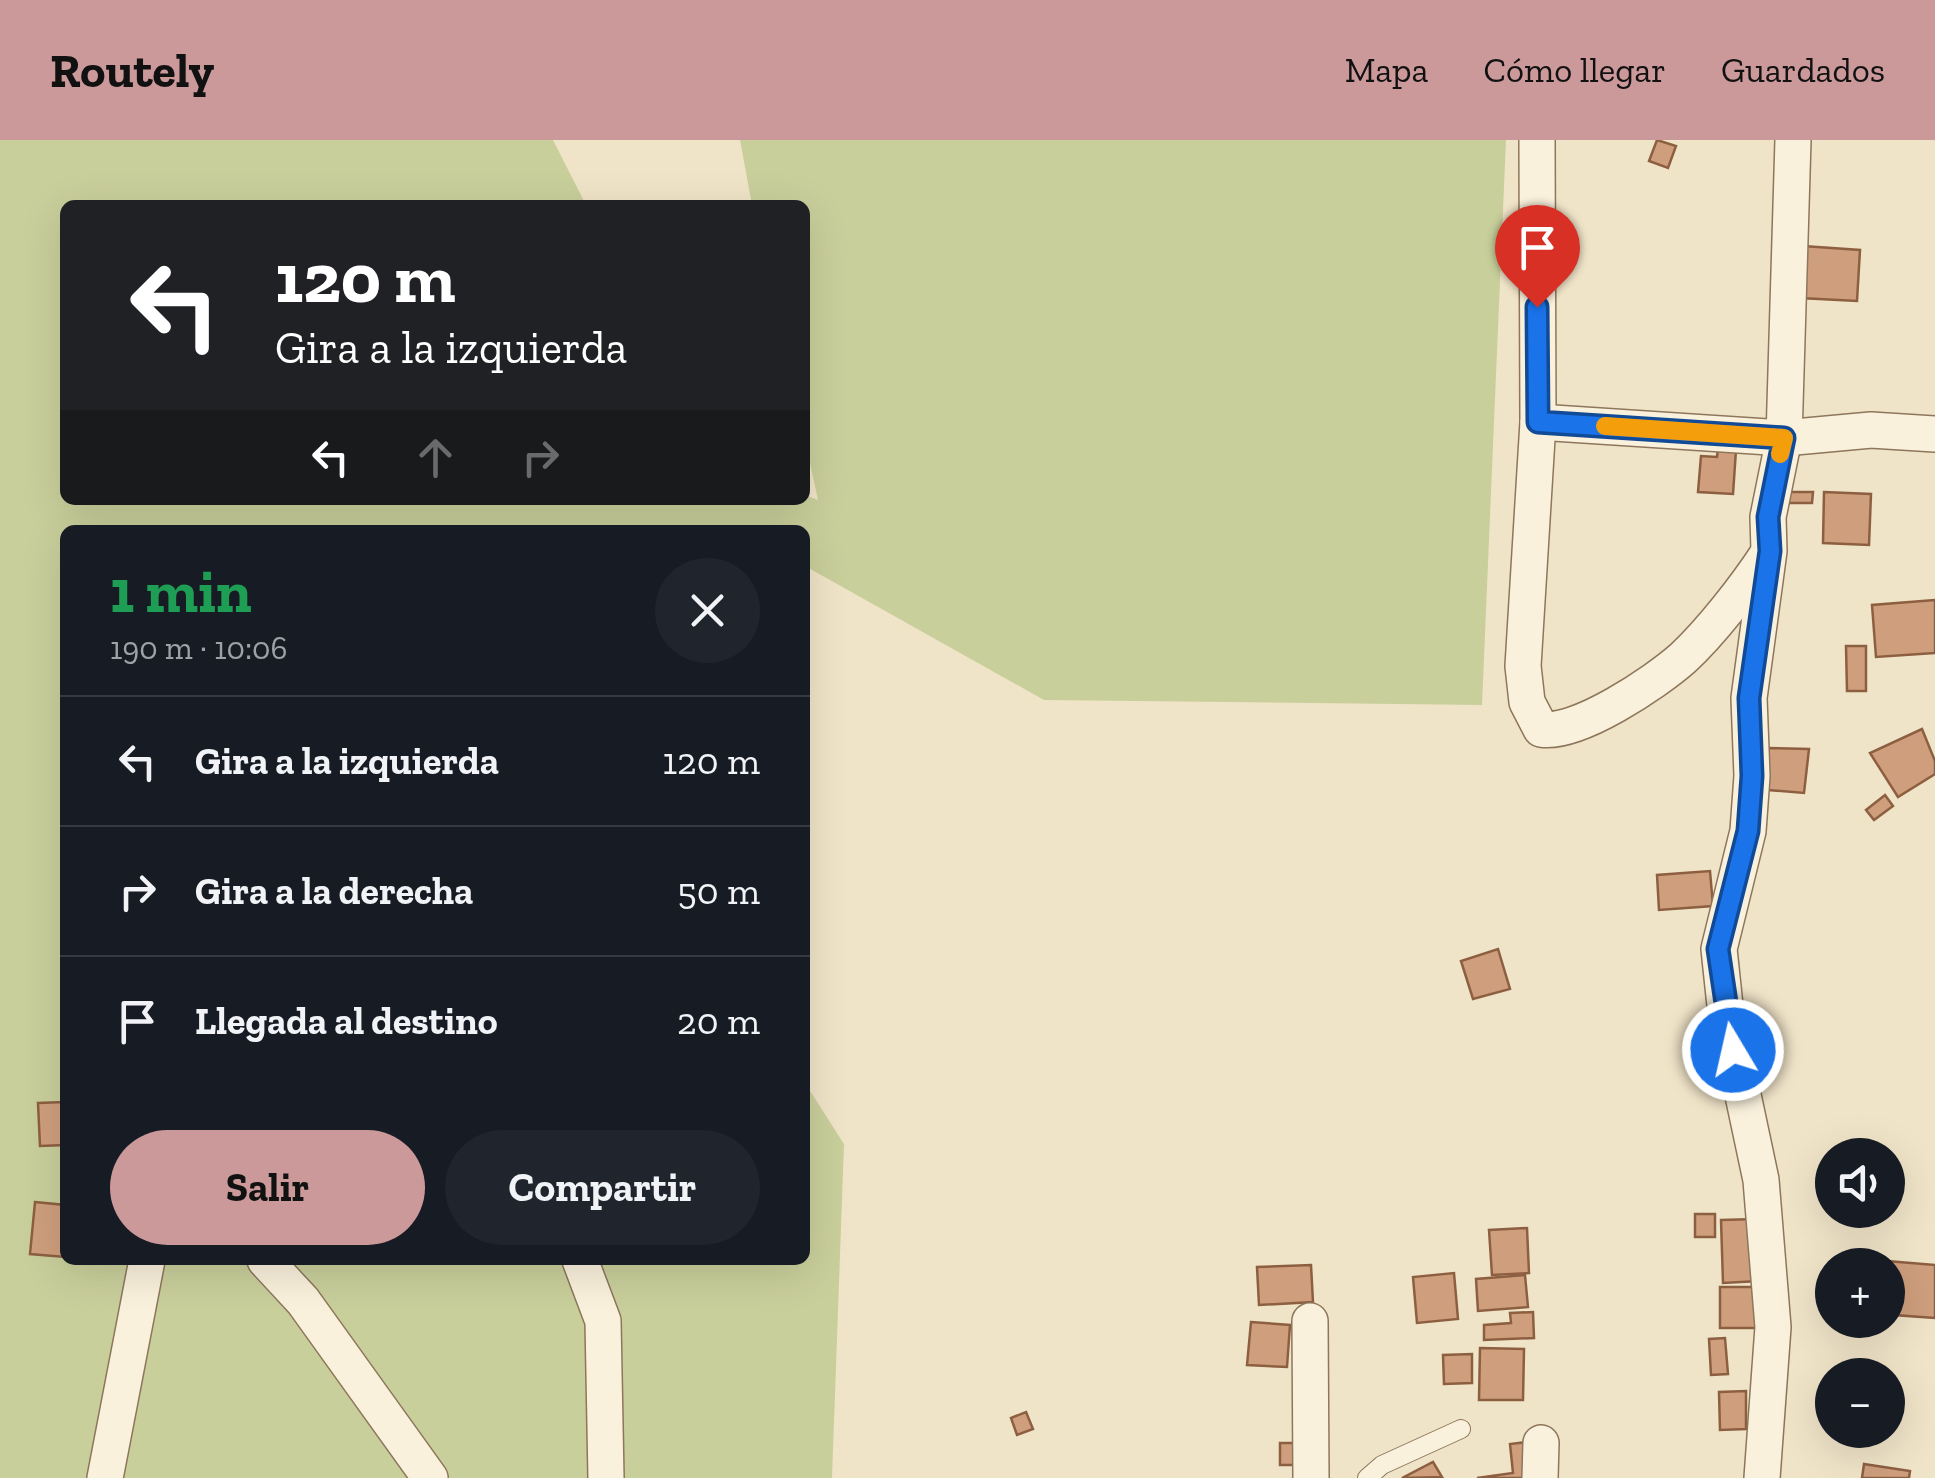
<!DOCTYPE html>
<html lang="es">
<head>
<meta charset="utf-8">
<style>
	:root { --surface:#171b24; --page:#20242c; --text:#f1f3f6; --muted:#9ea1a6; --line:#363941; --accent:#cc999b }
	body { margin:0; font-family:"Zilla Slab",serif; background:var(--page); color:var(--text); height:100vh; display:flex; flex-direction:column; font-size:38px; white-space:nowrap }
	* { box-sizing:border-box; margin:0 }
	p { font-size:32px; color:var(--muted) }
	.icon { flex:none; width:55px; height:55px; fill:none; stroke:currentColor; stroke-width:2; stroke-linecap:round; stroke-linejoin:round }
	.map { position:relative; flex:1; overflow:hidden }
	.side { position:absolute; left:60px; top:385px; width:750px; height:740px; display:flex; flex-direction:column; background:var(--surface); border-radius:15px; box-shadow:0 10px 40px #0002 }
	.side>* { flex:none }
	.hud { position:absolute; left:60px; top:60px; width:750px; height:305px; border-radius:15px; box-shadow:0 10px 40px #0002; background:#202124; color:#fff; overflow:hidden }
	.tools { position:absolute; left:1815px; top:998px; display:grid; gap:20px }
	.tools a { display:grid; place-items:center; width:90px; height:90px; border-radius:50%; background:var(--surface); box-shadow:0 10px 40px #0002; font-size:50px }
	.pin { position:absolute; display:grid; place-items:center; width:85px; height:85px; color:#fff; margin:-102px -42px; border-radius:50% 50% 50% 0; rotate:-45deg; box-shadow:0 0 10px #0007 }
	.pin .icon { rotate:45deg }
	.me { position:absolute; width:110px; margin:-55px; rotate:351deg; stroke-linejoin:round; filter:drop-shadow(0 0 8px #0008) }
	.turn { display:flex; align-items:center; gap:35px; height:210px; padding:0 50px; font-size:45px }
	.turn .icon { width:130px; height:130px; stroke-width:2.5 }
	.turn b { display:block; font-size:70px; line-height:85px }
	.lanes { display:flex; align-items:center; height:95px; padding:0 50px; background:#0003; justify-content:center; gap:50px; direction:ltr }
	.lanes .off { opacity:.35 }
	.round { display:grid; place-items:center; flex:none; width:105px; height:105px; border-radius:52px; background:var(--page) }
	.headline { display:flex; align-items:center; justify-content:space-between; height:170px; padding:0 50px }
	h1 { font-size:60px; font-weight:700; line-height:75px; color:#1e9e55 }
	.primary-button { display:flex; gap:20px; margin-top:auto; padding:20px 50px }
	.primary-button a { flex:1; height:115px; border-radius:60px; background:var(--accent); color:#111; font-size:40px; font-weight:700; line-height:115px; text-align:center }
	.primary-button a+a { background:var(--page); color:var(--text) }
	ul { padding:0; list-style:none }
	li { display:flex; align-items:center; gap:30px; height:130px; padding:0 50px; border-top:2px solid var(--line) }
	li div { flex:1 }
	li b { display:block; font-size:38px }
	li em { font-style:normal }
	header { display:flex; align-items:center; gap:60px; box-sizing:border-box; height:140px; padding:0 50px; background:var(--accent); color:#111 }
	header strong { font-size:48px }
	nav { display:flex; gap:55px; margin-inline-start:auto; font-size:35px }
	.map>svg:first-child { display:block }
	.green { fill:#c9cf9b }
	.building { fill:#cf9f7d; stroke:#8d5f41; stroke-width:2.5 }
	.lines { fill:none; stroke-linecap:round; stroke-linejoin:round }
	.lane-casing { stroke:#8d765c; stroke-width:20 }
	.street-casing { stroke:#8d765c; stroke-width:38 }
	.lane { stroke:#faf1dc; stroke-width:18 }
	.street { stroke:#faf1dc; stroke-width:35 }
	.route-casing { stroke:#114b97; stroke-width:25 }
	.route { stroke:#1a73e8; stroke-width:18 }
	.slow { stroke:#f59e0b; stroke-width:18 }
</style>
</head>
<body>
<header>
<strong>Routely</strong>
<nav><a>Mapa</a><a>Cómo llegar</a><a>Guardados</a></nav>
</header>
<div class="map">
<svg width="1935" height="1338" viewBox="0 0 1935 1338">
	<rect width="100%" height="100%" fill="#f0e4c8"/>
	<polygon class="green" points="0,0 553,0 586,65 65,65 65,360 805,360 805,355 818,360 805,300 805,65 752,65 740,0 1506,0 1482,565 1044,560 805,426 805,390 65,390 65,1120 805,1120 805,943 844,1004 832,1338 0,1338"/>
	<g class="building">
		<polygon points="1657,0 1676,6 1668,28 1649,21"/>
		<polygon points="1803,106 1860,110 1857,161 1800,158"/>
		<polygon points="1718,308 1736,310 1733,354 1698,352 1701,316 1717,317"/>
		<polygon points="1785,352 1813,352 1812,363 1784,363"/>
		<polygon points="1824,352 1871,354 1869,405 1823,403"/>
		<polygon points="1935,460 1935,513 1876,517 1872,465"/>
		<polygon points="1846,506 1866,506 1866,551 1847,551"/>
		<polygon points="1922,589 1935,621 1935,634 1898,657 1870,613"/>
		<polygon points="1768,608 1809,609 1804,653 1768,650"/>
		<polygon points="1885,655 1893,666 1874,680 1866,670"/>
		<polygon points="1710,731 1713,766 1659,770 1657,735"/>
		<polygon points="1498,809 1510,849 1473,859 1461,821"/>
		<polygon points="65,962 65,1005 40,1006 38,963"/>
		<polygon points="35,1062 65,1065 65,1117 30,1114"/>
		<rect x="1695" y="1074" width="20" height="23"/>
		<polygon points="1757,1079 1759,1141 1723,1143 1721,1080"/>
		<polygon points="1527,1088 1529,1133 1492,1135 1489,1090"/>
		<polygon points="1875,1120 1935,1125 1935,1178 1894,1175 1896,1145 1888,1145 1888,1125 1875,1125"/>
		<polygon points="1311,1125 1313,1162 1259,1165 1257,1127"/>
		<polygon points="1454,1133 1458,1179 1417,1183 1413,1137"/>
		<polygon points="1525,1135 1528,1167 1478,1171 1476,1139"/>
		<rect x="1720" y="1147" width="39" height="41"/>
		<polygon points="1533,1172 1534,1198 1484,1200 1484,1185 1511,1183 1510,1173"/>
		<polygon points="1251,1182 1290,1185 1287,1227 1247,1225"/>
		<polygon points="1725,1198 1728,1234 1711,1235 1709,1199"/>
		<polygon points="1480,1208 1524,1209 1523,1260 1479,1260"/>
		<polygon points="1472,1214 1472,1243 1444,1244 1443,1215"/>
		<polygon points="1746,1251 1746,1289 1720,1290 1719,1252"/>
		<polygon points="1026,1272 1033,1289 1017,1295 1011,1278"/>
		<polygon points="1527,1302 1532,1338 1477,1338 1513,1333 1510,1304"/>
		<rect x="1280" y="1303" width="21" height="22"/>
		<polygon points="1433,1322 1442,1337 1402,1338"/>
		<polygon points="1864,1324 1910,1331 1909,1338 1862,1338"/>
	</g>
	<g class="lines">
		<defs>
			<polyline id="lane" points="1367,1338 1382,1325 1461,1289"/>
			<g id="street">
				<path d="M 1537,0 L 1538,282 L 1523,526 L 1527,562 L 1541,589 C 1576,596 1656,542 1683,518 C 1711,492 1746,447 1767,415"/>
				<polyline points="1538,282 1784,298 1871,290 1935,294"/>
				<polyline points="265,1120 303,1161 430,1338"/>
				<polyline points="580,1120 603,1181 606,1338"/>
				<polyline points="1310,1181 1311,1338"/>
				<polyline points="105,1338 147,1120"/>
				<polyline points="1540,1338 1541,1303"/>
				<polyline points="1762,1338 1773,1187 1761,1040 1726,875 1719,809 1748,691 1752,636 1749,558 1769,411 1768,377 1784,298 1793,0"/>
			</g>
		</defs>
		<use href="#lane" class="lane-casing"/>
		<use href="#street" class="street-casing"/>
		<use href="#lane" class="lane"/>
		<use href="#street" class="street"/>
	</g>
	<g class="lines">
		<defs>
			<polyline id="route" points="1537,167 1538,282 1784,298 1768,377 1770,411 1749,558 1752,636 1748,691 1718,809 1733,910"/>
		</defs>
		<use href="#route" class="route-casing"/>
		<use href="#route" class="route"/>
		<polyline class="slow" points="1605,286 1784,298 1780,314"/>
	</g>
</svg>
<div class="tools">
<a><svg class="icon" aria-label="sound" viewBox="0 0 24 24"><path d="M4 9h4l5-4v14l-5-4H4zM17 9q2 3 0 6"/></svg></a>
<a>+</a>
<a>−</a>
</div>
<div class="pin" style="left:1537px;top:167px;background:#d93025"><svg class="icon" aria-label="arrive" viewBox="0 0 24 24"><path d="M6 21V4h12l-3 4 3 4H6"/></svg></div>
<svg class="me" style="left:1733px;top:910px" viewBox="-20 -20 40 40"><circle r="17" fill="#1a73e8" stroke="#fff" stroke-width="3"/><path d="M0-11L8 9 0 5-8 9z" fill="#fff"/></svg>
<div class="hud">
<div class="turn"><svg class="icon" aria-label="left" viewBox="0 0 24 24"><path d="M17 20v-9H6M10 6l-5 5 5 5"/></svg><div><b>120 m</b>Gira a la izquierda</div></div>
<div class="lanes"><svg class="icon" aria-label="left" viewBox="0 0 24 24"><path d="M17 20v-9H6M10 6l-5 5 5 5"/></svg><svg class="icon off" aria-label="ahead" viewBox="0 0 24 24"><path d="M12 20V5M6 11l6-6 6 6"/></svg><svg class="icon off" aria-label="right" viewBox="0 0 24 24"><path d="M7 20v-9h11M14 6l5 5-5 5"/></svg></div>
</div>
<section class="side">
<div class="headline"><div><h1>1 min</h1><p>190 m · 10:06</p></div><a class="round"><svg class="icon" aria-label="close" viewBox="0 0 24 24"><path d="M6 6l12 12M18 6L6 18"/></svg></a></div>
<ul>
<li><svg class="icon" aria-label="left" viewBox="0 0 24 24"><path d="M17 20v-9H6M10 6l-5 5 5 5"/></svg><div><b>Gira a la izquierda</b></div><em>120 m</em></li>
<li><svg class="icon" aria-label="right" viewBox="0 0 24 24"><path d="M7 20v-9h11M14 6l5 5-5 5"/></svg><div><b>Gira a la derecha</b></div><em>50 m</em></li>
<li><svg class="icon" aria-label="arrive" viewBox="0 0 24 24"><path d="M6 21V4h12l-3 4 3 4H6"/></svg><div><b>Llegada al destino</b></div><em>20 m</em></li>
</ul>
<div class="primary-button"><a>Salir</a><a>Compartir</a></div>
</section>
</div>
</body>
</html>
